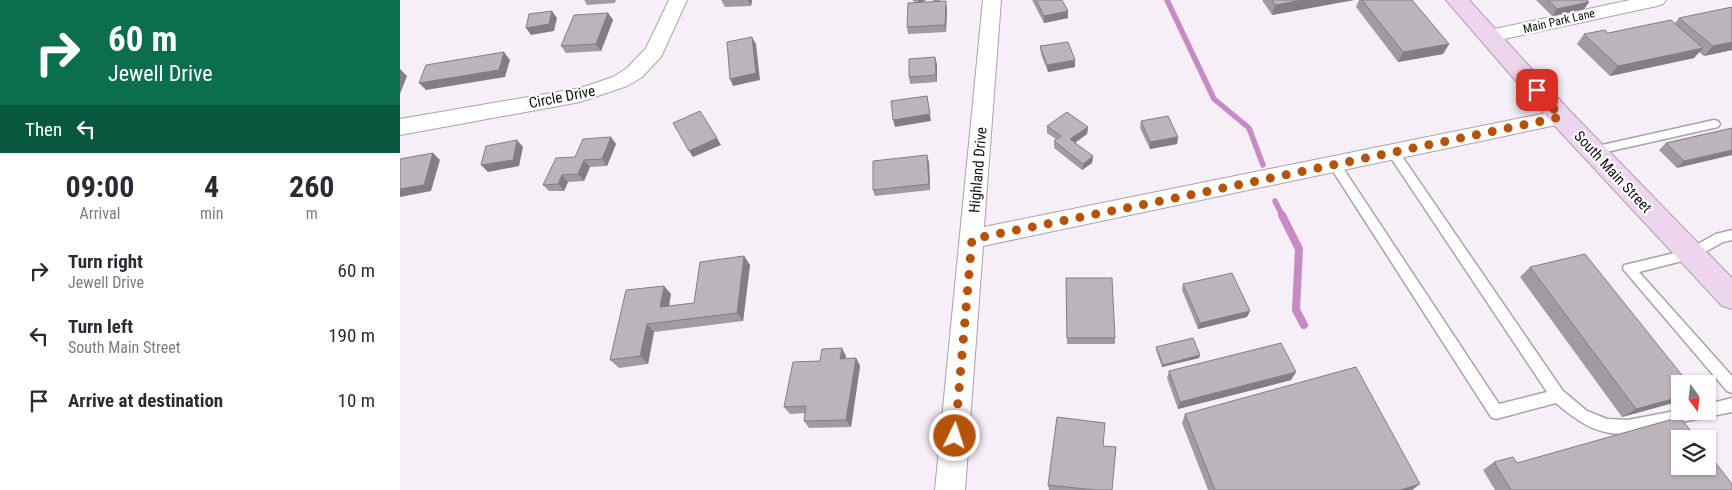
<!DOCTYPE html>
<html lang="en">
<head>
<meta charset="utf-8">
<style>
	:root { --surface:#fff; --page:#f7f7f7; --text:#2b2b33; --muted:#7c7c81 }
	body { margin:0; font-family:"Roboto Condensed",sans-serif; background:var(--page); color:var(--text); height:100vh; display:flex; flex-direction:column; font-size:19px; white-space:nowrap }
	* { box-sizing:border-box; margin:0 }
	p { font-size:16px; color:var(--muted) }
	.icon { flex:none; width:28px; height:28px; fill:none; stroke:currentColor; stroke-width:2; stroke-linecap:round; stroke-linejoin:round }
	.map { position:relative; flex:1; overflow:hidden }
	.sheet { display:flex; flex-direction:column; background:var(--surface); width:400px }
	.sheet>* { flex:none }
	.guide { background:#0b6e4f; color:#fff; overflow:hidden }
	.needle { width:32px; rotate:165deg }
	.fabs { position:absolute; left:1271px; top:375px; display:grid; gap:10px }
	.fabs a { display:grid; place-items:center; width:45px; height:45px; border-radius:0px; background:var(--surface); box-shadow:0 1px 4px #0004; font-size:25px }
	.pin { position:absolute; display:grid; place-items:center; width:42px; height:42px; color:#fff; margin:-21px; border-radius:10px; box-shadow:0 2px 8px #0006 }
	.me { position:absolute; width:55px; margin:-28px; rotate:4deg; stroke-linejoin:round; filter:drop-shadow(0 0 4px #0008) }
	.turn { display:flex; align-items:center; gap:18px; height:105px; padding:0 25px; font-size:22px }
	.turn .icon { width:65px; height:65px; stroke-width:2.5 }
	.turn b { display:block; font-size:35px; line-height:42px }
	.then { display:flex; align-items:center; height:48px; padding:0 25px; background:#0003; gap:10px; font-size:19px }
	.eta { display:flex; justify-content:space-evenly; align-items:center; height:85px; text-align:center }
	.eta b { font-size:30px; font-weight:700; line-height:35px }
	ul { padding:0; list-style:none }
	li { display:flex; align-items:center; gap:15px; height:65px; padding:0 25px }
	li div { flex:1 }
	li b { display:block; font-size:19px }
	li em { font-style:normal }
	main { display:flex; flex:1; min-height:0 }
	.map>svg:first-child { display:block }
	.lines { fill:none; stroke-linecap:round; stroke-linejoin:round }
	.stream-far1 { stroke:#c68ac5; stroke-width:5.5 }
	.stream { stroke:#c68ac5; stroke-width:8 }
	.lane-casing { stroke:#aaa2a9; stroke-width:3 }
	.street-casing { stroke:#aaa2a9; stroke-width:2 }
	.secondary-casing { stroke:#aaa2a9; stroke-width:2 }
	.lane { fill:#fff; fill-rule:evenodd }
	.street { fill:#fff; fill-rule:evenodd }
	.secondary { fill:#eed5ee; fill-rule:evenodd }
	.wall { fill:#a19ba1 }
	.shaded-wall { fill:#837e83 }
	.building { fill:#bbb4bb; stroke:#837e83 }
	.route { stroke:#b45309; stroke-width:9; stroke-dasharray:0 16.2 }
	.labels { text-anchor:middle; dominant-baseline:central; stroke-width:4.5; stroke-linejoin:round; paint-order:stroke }
	.far-street-label { font-size:12px; fill:#131013; stroke:#fff }
	.street-label { font-size:15px; fill:#131013; stroke:#fff }
</style>
</head>
<body>
<main>
<section class="sheet">
<div class="guide">
<div class="turn"><svg class="icon" aria-label="right" viewBox="0 0 24 24"><path d="M7 20v-9h11M14 6l5 5-5 5"/></svg><div><b>60 m</b>Jewell Drive</div></div>
<div class="then">Then<svg class="icon" aria-label="left" viewBox="0 0 24 24"><path d="M17 20v-9H6M10 6l-5 5 5 5"/></svg></div>
</div>
<div class="eta">
<div><b>09:00</b><p>Arrival</p></div>
<div><b>4</b><p>min</p></div>
<div><b>260</b><p>m</p></div>
</div>
<ul>
<li><svg class="icon" aria-label="right" viewBox="0 0 24 24"><path d="M7 20v-9h11M14 6l5 5-5 5"/></svg><div><b>Turn right</b><p>Jewell Drive</p></div><em>60 m</em></li>
<li><svg class="icon" aria-label="left" viewBox="0 0 24 24"><path d="M17 20v-9H6M10 6l-5 5 5 5"/></svg><div><b>Turn left</b><p>South Main Street</p></div><em>190 m</em></li>
<li><svg class="icon" aria-label="arrive" viewBox="0 0 24 24"><path d="M6 21V4h12l-3 4 3 4H6"/></svg><div><b>Arrive at destination</b></div><em>10 m</em></li>
</ul>
</section>
<div class="map">
<svg width="1332" height="490" viewBox="0 0 1332 490">
	<rect width="100%" height="100%" fill="#f7eff7"/>
	<g class="lines">
		<g class="stream-far1">
			<polyline points="767,0 814,99 849,128 863,165"/>
			<polyline points="875,201 883,217"/>
		</g>
		<polyline class="stream" points="882,215 899,249 896,310 904,325"/>
		<defs>
			<g id="lane">
				<polygon points="1314,120 1318,121 1320,124 1318,127 1193,155 1187,151 1193,147"/>
				<path d="M 993,148 L 997,149 L 1163,391 L 1187,411 L 1207,419 L 1228,420 L 1280,410 L 1308,411 L 1308,404 L 1332,398 L 1332,412 L 1222,434 C 1195,434 1176,420 1156,403 L 1096,419 L 1091,417 L 929,165 L 935,161 L 939,162 L 1099,404 L 1147,392 L 987,152 Z"/>
				<polygon points="1332,230 1332,240 1323,242 1294,258 1239,272 1332,376 1332,393 1327,391 1223,269 1224,265 1229,264 1287,250 1316,234"/>
			</g>
			<g id="street">
				<polygon points="269,0 287,0 261,57 241,78 227,86 180,102 0,135 0,119 180,88 213,77 227,68 246,48"/>
				<polygon points="583,0 601,0 584,227 1161,110 1168,112 1171,117 1168,122 1161,124 583,246 565,490 535,490"/>
				<polygon points="1230,0 1266,0 1263,4 1257,6 1090,42 1083,40 1080,36 1083,32 1090,30"/>
			</g>
			<polygon id="secondary" points="1046,0 1069,0 1170,111 1332,278 1332,309 1322,306 1152,123"/>
		</defs>
		<use href="#lane" class="lane-casing"/>
		<use href="#street" class="street-casing"/>
		<use href="#secondary" class="secondary-casing"/>
		<use href="#lane" class="lane"/>
		<use href="#street" class="street"/>
		<use href="#secondary" class="secondary"/>
	</g>
	<g class="wall">
		<polygon points="184,0 216,0 215,3 187,5"/>
		<polygon points="321,0 352,0 351,6 325,7"/>
		<polygon points="512,0 526,0 521,3 536,2 532,0 541,0 538,2 547,9 546,32 508,34 507,27 516,3"/>
		<polygon points="632,0 662,0 668,11 668,18 644,23"/>
		<polygon points="862,0 954,0 872,15"/>
		<polygon points="959,0 1012,0 1049,44 1043,54 998,62 956,7"/>
		<polygon points="1136,0 1187,0 1189,2 1184,9 1152,16"/>
		<polygon points="208,13 213,20 201,51 166,53 161,46"/>
		<polygon points="1279,18 1332,50 1304,56 1299,52 1294,58 1210,76 1177,44 1184,34 1208,33 1275,23"/>
		<polygon points="640,46 675,60 675,67 648,72 641,54"/>
		<polygon points="537,64 537,82 510,84 509,77"/>
		<polygon points="741,121 778,137 777,144 750,149 740,128"/>
		<polygon points="647,126 688,127 687,134 675,143 693,156 692,163 682,170 654,148 654,141 656,139 647,133"/>
		<polygon points="1332,128 1277,168 1259,150 1266,143"/>
		<polygon points="216,144 207,166 190,167 184,181 168,182 164,191 149,191 143,185 175,157"/>
		<polygon points="529,162 530,190 475,196 473,190"/>
		<polygon points="344,256 350,265 343,321 254,332 248,364 219,368 210,360 271,294 269,306 294,303"/>
		<polygon points="1130,267 1280,384 1280,401 1222,417 1120,277"/>
		<polygon points="666,278 715,338 715,344 667,344"/>
		<polygon points="783,284 847,317 798,329 782,290"/>
		<polygon points="756,347 800,355 799,358 762,367 756,350"/>
		<polygon points="446,356 446,359 456,358 460,366 451,427 409,428 404,421 405,413 390,414 384,407 420,361"/>
		<polygon points="769,371 891,380 778,409 767,378"/>
		<polygon points="785,414 1012,490 808,490 782,423"/>
		<polygon points="703,446 712,490 649,490 648,485"/>
		<polygon points="1094,462 1117,463 1332,490 1095,490 1083,470"/>
	</g>
	<g class="shaded-wall">
		<polygon points="348,0 352,0 351,6"/>
		<polygon points="518,0 526,0 519,4"/>
		<polygon points="903,0 954,0 872,15 875,5"/>
		<polygon points="546,1 547,9 546,32 545,25"/>
		<polygon points="1189,2 1184,9 1152,16 1157,9"/>
		<polygon points="152,11 157,18 154,31 131,35 126,28"/>
		<polygon points="668,11 668,18 644,23 644,16"/>
		<polygon points="208,13 213,20 201,51 196,44"/>
		<polygon points="352,37 356,44 360,80 333,86 330,79"/>
		<polygon points="1332,42 1332,50 1304,56 1313,46"/>
		<polygon points="1049,44 1043,54 998,62 1003,52"/>
		<polygon points="1303,48 1294,58 1210,76 1218,66"/>
		<polygon points="104,52 110,60 105,77 26,90 19,83"/>
		<polygon points="535,57 537,64 537,82 536,75"/>
		<polygon points="675,60 675,67 648,72 647,65"/>
		<polygon points="0,69 7,76 0,94"/>
		<polygon points="527,96 531,121 495,127 493,120"/>
		<polygon points="688,127 687,134 670,146 670,139"/>
		<polygon points="211,137 216,144 207,166 202,159"/>
		<polygon points="778,137 777,144 750,149 750,142"/>
		<polygon points="317,138 321,145 293,157 289,151"/>
		<polygon points="117,140 123,147 119,166 88,172 81,165"/>
		<polygon points="1332,150 1332,155 1277,168 1284,161"/>
		<polygon points="33,153 40,160 31,191 0,197 0,189"/>
		<polygon points="527,155 529,162 530,190 529,184"/>
		<polygon points="693,156 692,163 682,170 683,164"/>
		<polygon points="184,160 190,167 184,181 178,174"/>
		<polygon points="162,175 168,182 164,191 158,184"/>
		<polygon points="344,256 350,265 343,321 337,313"/>
		<polygon points="264,286 271,294 267,315 260,307"/>
		<polygon points="850,311 847,317 798,329 800,323"/>
		<polygon points="247,324 254,332 248,364 240,356"/>
		<polygon points="442,348 446,356 445,366 440,359"/>
		<polygon points="800,355 799,358 762,367 763,365"/>
		<polygon points="456,358 460,366 451,427 446,420"/>
		<polygon points="896,372 891,380 778,409 780,402"/>
		<polygon points="1280,397 1280,401 1222,417 1236,409"/>
		<polygon points="1020,484 1012,490 1000,490"/>
	</g>
	<g class="building">
		<polygon points="636,0 662,0 668,11 644,16"/>
		<polygon points="872,0 903,0 875,5"/>
		<polygon points="962,0 1012,0 1049,44 1003,52"/>
		<polygon points="1148,0 1187,0 1189,2 1157,9"/>
		<polygon points="546,1 545,25 507,27 508,3"/>
		<polygon points="1332,7 1332,42 1313,46 1279,18"/>
		<polygon points="152,11 149,24 126,28 129,14"/>
		<polygon points="208,13 196,44 161,46 174,15"/>
		<polygon points="1271,20 1303,48 1218,66 1184,34 1205,30 1208,33"/>
		<polygon points="352,37 356,73 330,79 327,42"/>
		<polygon points="668,42 675,60 647,65 640,46"/>
		<polygon points="104,52 99,70 19,83 26,65"/>
		<polygon points="535,57 536,75 509,77 509,59"/>
		<polygon points="527,96 530,114 493,120 491,101"/>
		<polygon points="300,111 317,138 289,151 273,123"/>
		<polygon points="667,112 688,127 670,139 693,156 683,164 654,141 661,136 647,126"/>
		<polygon points="768,116 778,137 750,142 741,121"/>
		<polygon points="1332,128 1332,150 1284,161 1266,143"/>
		<polygon points="211,137 202,159 184,160 178,174 162,175 158,184 143,185 156,158 175,157 183,139"/>
		<polygon points="117,140 113,160 81,165 86,146"/>
		<polygon points="33,153 24,185 0,189 0,159"/>
		<polygon points="527,155 529,184 473,190 473,161"/>
		<polygon points="1185,254 1289,384 1280,384 1280,397 1236,409 1130,267"/>
		<polygon points="344,256 337,313 247,324 240,356 210,360 226,290 264,286 260,307 294,303 300,262"/>
		<polygon points="832,273 850,311 800,323 783,284"/>
		<polygon points="666,278 712,278 715,338 667,338"/>
		<polygon points="793,338 800,355 763,365 756,347"/>
		<polygon points="881,343 896,372 780,402 769,371"/>
		<polygon points="442,348 440,359 456,358 446,420 404,421 406,406 384,407 393,362 420,361 422,349"/>
		<polygon points="956,367 1020,484 1000,490 815,490 785,414"/>
		<polygon points="657,417 705,423 703,446 716,447 712,490 696,490 648,485"/>
		<polygon points="1280,417 1297,439 1280,439 1280,466 1308,466 1308,453 1332,484 1332,490 1111,490 1094,462 1113,457 1117,463"/>
	</g>
	<g class="lines">
		<polyline class="route" points="555,436 572,239 771,199 1161,117 1137,90"/>
	</g>
	<g class="labels">
		<g class="far-street-label">
			<text transform="translate(1159 21) rotate(-13)">Main Park Lane</text>
		</g>
		<g class="street-label">
			<text transform="translate(162 97) rotate(-11)">Circle Drive</text>
			<text transform="translate(578 170) rotate(-85)">Highland Drive</text>
			<text transform="translate(1213 172) rotate(47)">South Main Street</text>
		</g>
	</g>
</svg>
<div class="fabs">
<a><svg class="needle" viewBox="-14 -14 28 28"><path d="M0-13l5 13h-10z" fill="#e53935"/><path d="M0 13l5-13h-10z" fill="#7c7c81"/></svg></a>
<a><svg class="icon" aria-label="layers" viewBox="0 0 24 24"><path d="M12 4l9 5-9 5-9-5zM3 14l9 5 9-5"/></svg></a>
</div>
<div class="pin" style="left:1137px;top:90px;background:#d93025"><svg class="icon" aria-label="arrive" viewBox="0 0 24 24"><path d="M6 21V4h12l-3 4 3 4H6"/></svg></div>
<svg class="me" style="left:555px;top:436px" viewBox="-20 -20 40 40"><circle r="17" fill="#b45309" stroke="#fff" stroke-width="3"/><path d="M0-11L8 9 0 5-8 9z" fill="#fff"/></svg>
</div>
</main>
</body>
</html>
